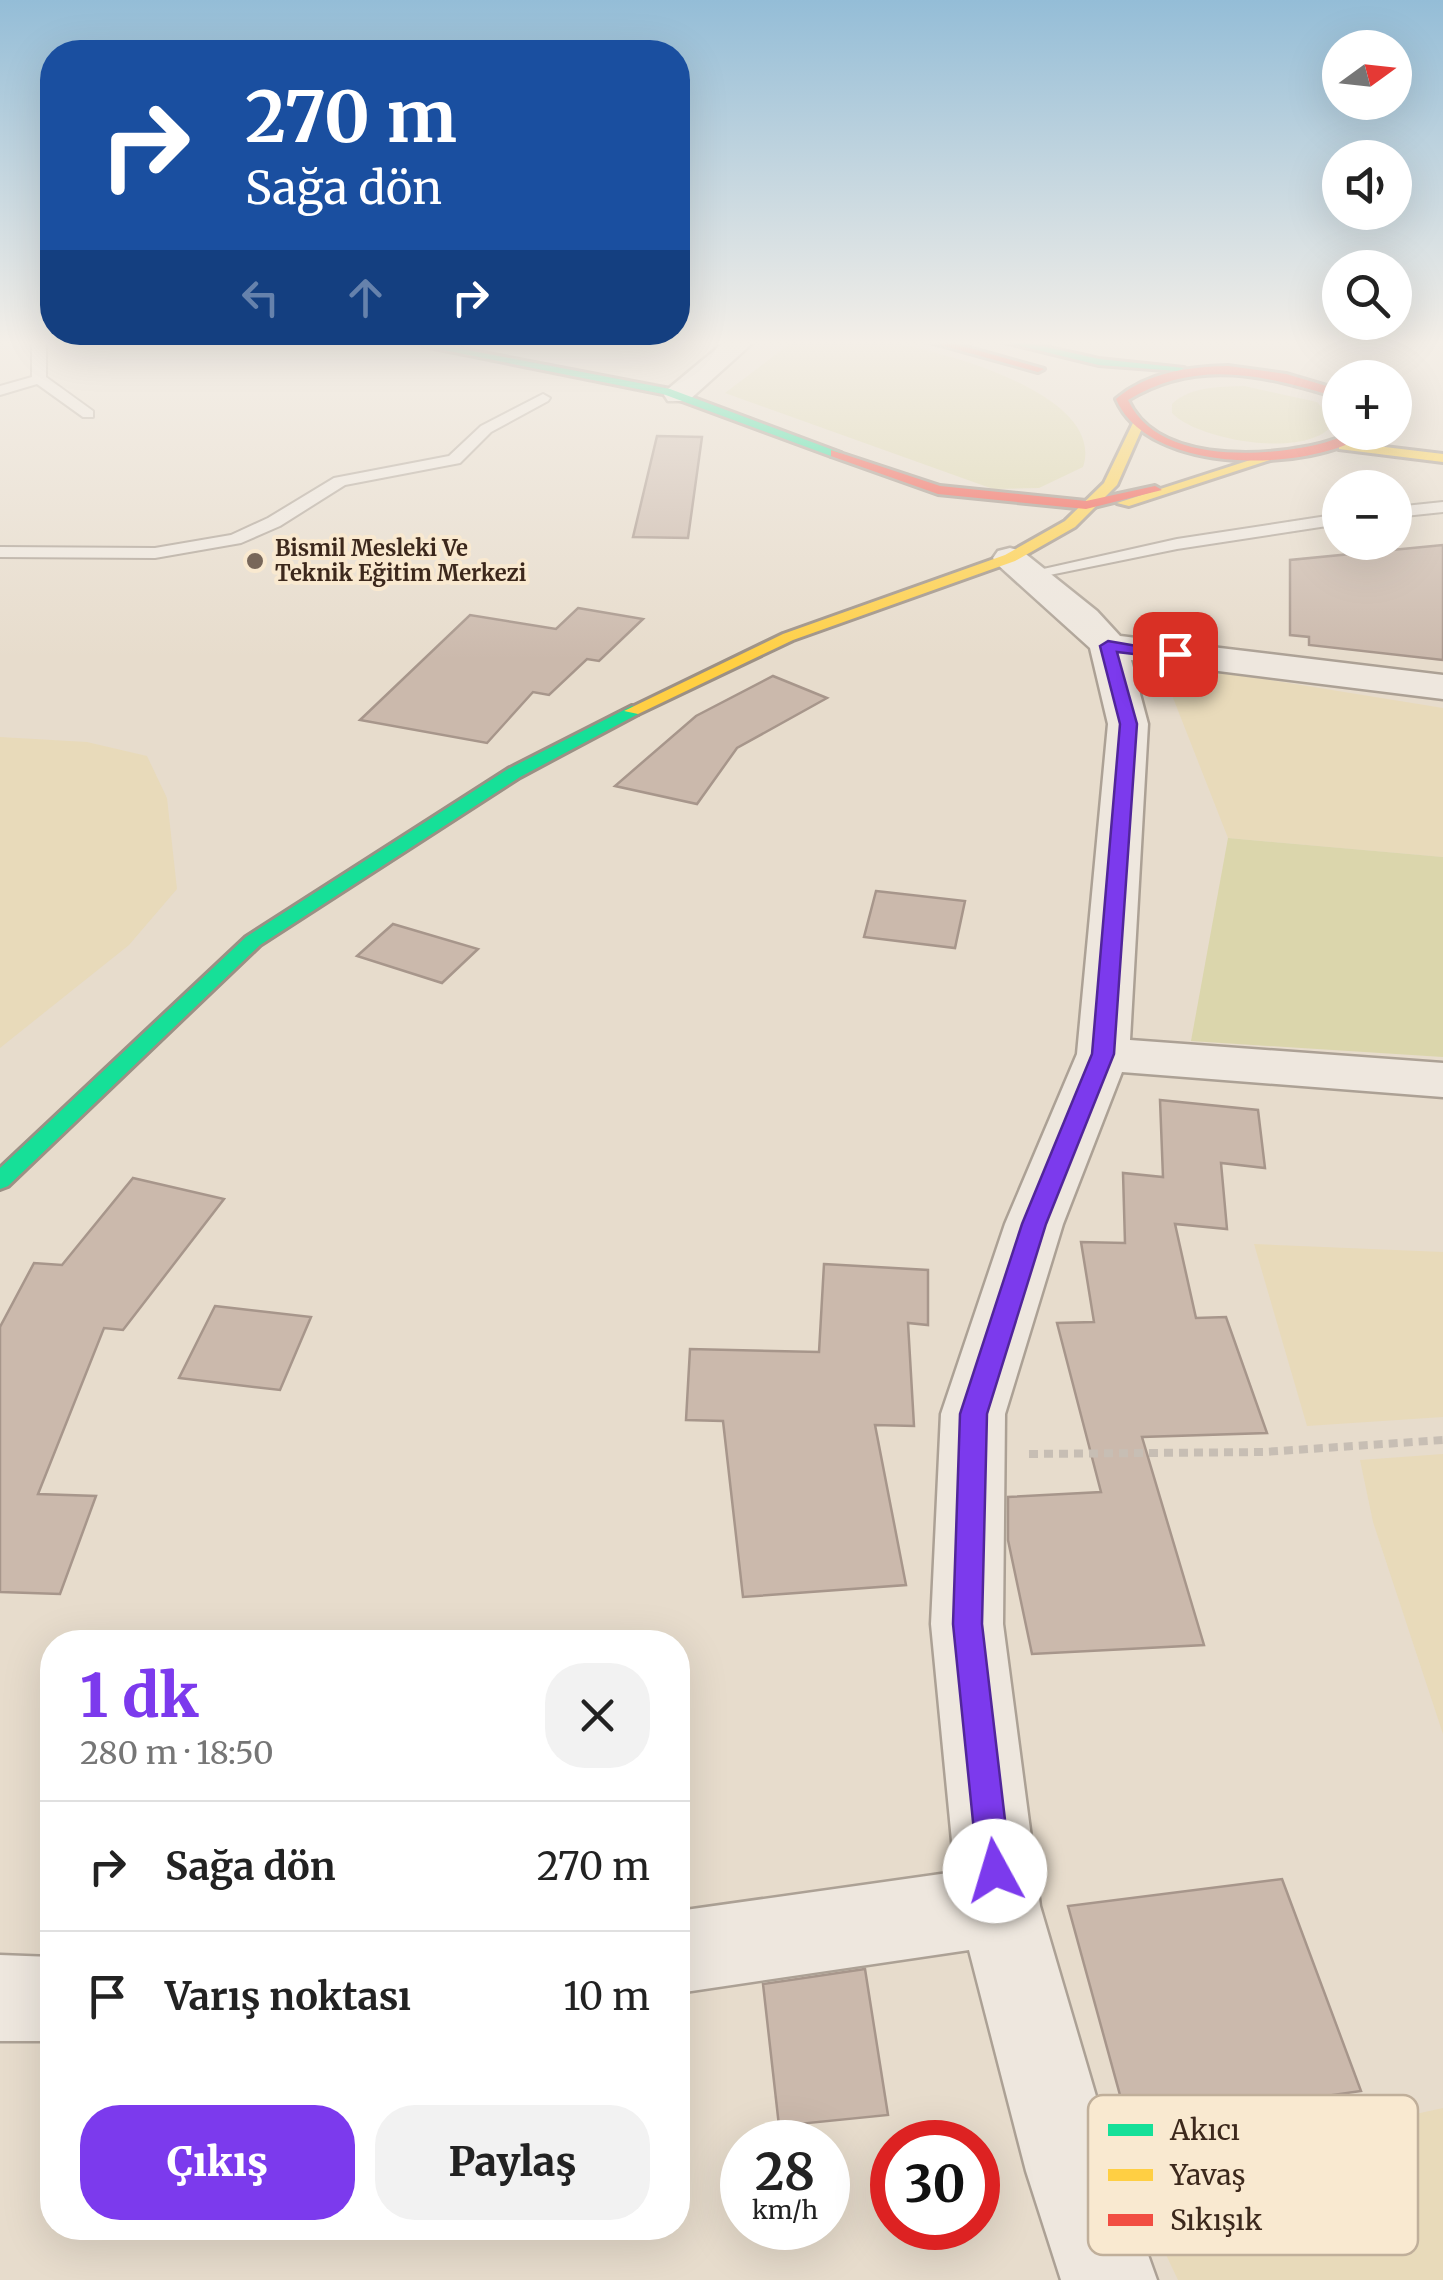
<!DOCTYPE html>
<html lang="tr">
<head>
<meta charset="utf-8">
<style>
	:root { --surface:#fff; --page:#f2f2f2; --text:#222; --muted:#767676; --line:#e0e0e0; --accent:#7c3aed }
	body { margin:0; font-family:Merriweather,serif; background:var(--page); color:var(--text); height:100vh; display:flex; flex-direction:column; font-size:38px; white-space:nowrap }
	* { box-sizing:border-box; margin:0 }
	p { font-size:32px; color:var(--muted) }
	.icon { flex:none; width:55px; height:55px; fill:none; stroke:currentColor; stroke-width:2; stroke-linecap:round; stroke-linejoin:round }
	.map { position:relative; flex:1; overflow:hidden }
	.panel { position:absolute; left:40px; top:1630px; width:650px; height:610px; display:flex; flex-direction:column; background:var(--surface); border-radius:40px; box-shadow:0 10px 40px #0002 }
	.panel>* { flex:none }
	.banner { position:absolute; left:40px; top:40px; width:650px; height:305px; border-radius:40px; box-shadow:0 10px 40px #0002; background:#1a4fa0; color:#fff; overflow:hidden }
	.needle { width:65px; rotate:75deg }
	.tools { position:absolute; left:1322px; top:30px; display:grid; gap:20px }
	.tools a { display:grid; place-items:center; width:90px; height:90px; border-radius:50%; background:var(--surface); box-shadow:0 10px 40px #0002; font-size:50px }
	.speed { position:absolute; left:720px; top:2120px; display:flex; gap:20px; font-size:50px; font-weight:700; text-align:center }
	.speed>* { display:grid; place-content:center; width:130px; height:130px; border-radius:50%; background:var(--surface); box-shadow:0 10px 40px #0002; line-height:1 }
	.speed small { font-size:25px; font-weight:400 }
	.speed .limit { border:15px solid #d22; background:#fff; color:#111 }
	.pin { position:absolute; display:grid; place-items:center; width:85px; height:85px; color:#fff; margin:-42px; border-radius:20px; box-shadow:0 5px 15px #0006 }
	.me { position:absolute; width:110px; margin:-55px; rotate:354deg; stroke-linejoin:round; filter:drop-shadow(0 0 8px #0008) }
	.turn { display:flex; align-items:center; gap:35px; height:210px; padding:0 40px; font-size:45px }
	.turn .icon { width:130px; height:130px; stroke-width:2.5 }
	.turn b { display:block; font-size:70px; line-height:85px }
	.lanes { display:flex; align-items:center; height:95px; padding:0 40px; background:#0003; justify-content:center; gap:50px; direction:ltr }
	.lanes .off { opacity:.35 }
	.round { display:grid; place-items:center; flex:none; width:105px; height:105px; border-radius:40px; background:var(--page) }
	.summary { display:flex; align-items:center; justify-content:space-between; height:170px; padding:0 40px }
	h1 { font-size:60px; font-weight:800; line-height:75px; color:var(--accent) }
	.action { display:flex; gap:20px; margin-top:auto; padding:20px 40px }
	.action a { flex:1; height:115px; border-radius:40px; background:var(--accent); color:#fff; font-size:40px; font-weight:800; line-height:115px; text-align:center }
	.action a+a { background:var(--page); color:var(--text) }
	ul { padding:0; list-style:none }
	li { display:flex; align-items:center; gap:30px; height:130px; padding:0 40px; border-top:2px solid var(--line) }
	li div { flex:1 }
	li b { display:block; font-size:38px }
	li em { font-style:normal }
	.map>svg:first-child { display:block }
	.farmland { fill:#e8daba }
	.green { fill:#dbd6ac }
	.building { fill:#cbb9ac; stroke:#a7968b; stroke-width:2.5 }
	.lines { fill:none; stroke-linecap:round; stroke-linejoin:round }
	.lane-casing { stroke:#aca195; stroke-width:4 }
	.street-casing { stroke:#aca195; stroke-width:5 }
	.fast-casing { stroke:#9c9085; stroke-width:6 }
	.slow-casing { stroke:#9c9085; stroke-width:6 }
	.jam-casing { stroke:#9c9085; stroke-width:6 }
	.path { stroke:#c7beb4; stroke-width:8; stroke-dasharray:9 6; stroke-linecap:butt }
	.lane { fill:#eee7de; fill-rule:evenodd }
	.street { fill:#eee7de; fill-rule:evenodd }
	.fast { fill:#16e098; fill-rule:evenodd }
	.slow { fill:#ffcf43; fill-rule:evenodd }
	.jam { fill:#f24e42; fill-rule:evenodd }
	.route { fill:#7c3aed; stroke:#51269a; stroke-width:2.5 }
	.poi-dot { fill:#78675a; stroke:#f9e9d0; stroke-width:4 }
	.labels { text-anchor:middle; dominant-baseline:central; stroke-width:8; stroke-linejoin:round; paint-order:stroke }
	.far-poi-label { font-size:22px; font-weight:bold; fill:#3c281c; stroke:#f9e9d0; text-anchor:start }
	.key { fill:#f9e9d0; stroke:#c0af9a; stroke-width:2.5 }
	.key-label { font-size:28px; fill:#3c281c }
</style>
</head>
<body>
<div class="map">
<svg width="1443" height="2280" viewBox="0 0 1443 2280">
	<rect width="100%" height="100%" fill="#e7dccc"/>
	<g class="farmland">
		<polygon points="1159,662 1443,708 1443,857 1228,838"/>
		<polygon points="0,737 87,742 147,756 167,798 177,889 129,945 0,1048"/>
		<polygon points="1254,1244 1443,1252 1443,1417 1307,1426"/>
		<polygon points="1443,1454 1443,1734 1373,1522 1360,1460"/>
		<polygon points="1443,2108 1443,2280 1178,2280 1129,2177"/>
	</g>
	<g class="green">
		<path d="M 795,340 C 820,340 847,337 872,340 C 928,346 1108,392 1083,467 L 1039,488 L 993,489 L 725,393 Z"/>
		<path d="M 1244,386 L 1317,402 L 1335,421 C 1314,461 1198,441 1172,413 L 1172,404 C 1191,386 1219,387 1244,386 Z"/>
		<polygon points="1228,838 1443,857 1443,1057 1191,1041"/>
	</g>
	<g class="building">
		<polygon points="657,436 702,437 688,538 633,537"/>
		<polygon points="1443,545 1443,660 1309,645 1309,637 1290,635 1290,560"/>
		<polygon points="578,608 643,619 599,661 587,659 549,695 533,692 487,743 360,720 470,615 556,629"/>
		<polygon points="773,676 827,698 737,748 697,804 615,786 696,716"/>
		<polygon points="876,891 965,901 955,948 864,937"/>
		<polygon points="393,924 478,949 442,983 357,956"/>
		<polygon points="1160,1100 1258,1110 1265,1168 1221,1163 1227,1229 1175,1224 1196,1318 1226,1317 1267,1433 1142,1437 1204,1645 1032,1654 1008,1540 1008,1497 1101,1492 1057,1323 1094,1322 1081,1242 1125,1243 1123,1173 1163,1177"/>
		<polygon points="133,1178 224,1199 123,1330 104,1328 38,1494 96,1496 60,1594 0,1592 0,1327 34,1263 62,1265"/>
		<polygon points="824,1264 928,1270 928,1325 908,1323 914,1426 875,1425 906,1585 743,1597 723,1421 686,1420 690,1349 819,1352"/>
		<polygon points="215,1306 311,1317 280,1390 179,1378"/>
		<polygon points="1282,1879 1361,2091 1128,2124 1068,1906"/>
		<polygon points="865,1969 888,2115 779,2126 763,1984"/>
	</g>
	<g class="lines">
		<defs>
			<g id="lane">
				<polygon points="32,340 46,340 46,377 93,411 93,417 83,417 37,384 0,395 0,386 32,377"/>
				<polygon points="543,394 550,398 548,401 491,432 460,463 345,485 280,526 241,543 155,558 0,557 0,547 155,548 231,535 268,518 334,478 449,456 481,426"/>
				<polygon points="1443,502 1443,512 1395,517 1395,507"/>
				<polygon points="1340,514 1340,524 1177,549 1030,579 1021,574 1177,539"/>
			</g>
			<g id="street">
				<polygon points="727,340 756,340 688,401 668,401 664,395 668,389"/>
				<polygon points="1010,548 1022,551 1097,611 1120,636 1443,675 1443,699 1131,660 1148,724 1130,1040 1443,1063 1443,1097 1122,1072 1063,1224 1005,1414 1003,1624 1040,1906 1118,2171 1157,2280 1061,2280 1026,2171 969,1950 678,1993 678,1911 955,1872 931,1624 941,1414 1005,1224 1077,1054 1108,724 1090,648 998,565 993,558 998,551"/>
				<polygon points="0,1955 52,1957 52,2041 0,2041"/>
			</g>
			<g id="fast">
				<polygon points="394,340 416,340 670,389 841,453 831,456 663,394"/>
				<polygon points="996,340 1015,340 1099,359 1184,368 1178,371 1099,365"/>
				<polygon points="632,706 640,711 638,714 520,777 260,945 8,1186 0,1189 0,1168 246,937 508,769"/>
			</g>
			<g id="slow">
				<polygon points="1133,423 1143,426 1117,485 1075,527 1015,561 793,640 638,714 624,711 783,634 1005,555 1065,521 1104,483"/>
				<polygon points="1343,442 1443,454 1443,462 1339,449 1339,443"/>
				<polygon points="1272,453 1282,456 1129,506 1117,503"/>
			</g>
			<g id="jam">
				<polygon points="923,340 941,340 1044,369 1038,372"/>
				<path d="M 1228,366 L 1286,374 L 1340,390 L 1340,398 C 1267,376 1198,357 1128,400 C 1156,462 1256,457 1311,446 C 1332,442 1349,432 1371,432 C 1311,473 1149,476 1116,399 C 1148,372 1188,367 1228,366 Z"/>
				<polygon points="831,450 940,486 1086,501 1155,486 1162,490 1086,509 938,494 831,456"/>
			</g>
		</defs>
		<use href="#lane" class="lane-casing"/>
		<use href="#street" class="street-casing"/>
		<use href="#fast" class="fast-casing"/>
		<use href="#slow" class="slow-casing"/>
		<use href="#jam" class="jam-casing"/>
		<polyline class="path" points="1029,1454 1264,1452 1443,1440"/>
		<use href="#lane" class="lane"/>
		<use href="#street" class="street"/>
		<use href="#fast" class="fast"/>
		<use href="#slow" class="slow"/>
		<use href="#jam" class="jam"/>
	</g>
	<linearGradient id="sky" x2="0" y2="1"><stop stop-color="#94bdd7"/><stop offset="0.52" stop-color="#f4efe8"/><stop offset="1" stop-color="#f4efe8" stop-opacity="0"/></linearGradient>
	<rect width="1443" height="659" fill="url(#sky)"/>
	<polygon class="route" points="1108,641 1183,654 1175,659 1117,652 1137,724 1114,1054 1046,1224 987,1414 982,1624 1011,1871 1007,1882 995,1887 983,1882 978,1871 953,1624 960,1414 1022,1224 1092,1054 1120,724 1100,646"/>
	<circle class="poi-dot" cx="255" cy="561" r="10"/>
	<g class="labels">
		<g class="far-poi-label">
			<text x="275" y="548">Bismil Mesleki Ve<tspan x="275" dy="25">Teknik Eğitim Merkezi</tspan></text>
		</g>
	</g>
	<rect x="1088" y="2095" width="330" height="160" rx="15" class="key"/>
	<rect x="1108" y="2124" width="45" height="12" fill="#16e098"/>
	<rect x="1108" y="2169" width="45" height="12" fill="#ffcf43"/>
	<rect x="1108" y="2214" width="45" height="12" fill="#f24e42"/>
	<g class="key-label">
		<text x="1170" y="2140">Akıcı</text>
		<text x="1170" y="2185">Yavaş</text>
		<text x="1170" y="2230">Sıkışık</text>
	</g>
</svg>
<div class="tools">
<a><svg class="needle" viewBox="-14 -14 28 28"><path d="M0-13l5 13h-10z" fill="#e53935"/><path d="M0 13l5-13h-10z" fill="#767676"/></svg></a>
<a><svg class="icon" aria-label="sound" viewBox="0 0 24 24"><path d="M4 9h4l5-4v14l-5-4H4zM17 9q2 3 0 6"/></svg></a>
<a><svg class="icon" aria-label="search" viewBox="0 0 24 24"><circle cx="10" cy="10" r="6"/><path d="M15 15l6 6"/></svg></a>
<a>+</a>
<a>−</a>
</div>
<div class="speed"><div>28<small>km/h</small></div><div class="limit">30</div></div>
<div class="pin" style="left:1175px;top:654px;background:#d93025"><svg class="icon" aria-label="arrive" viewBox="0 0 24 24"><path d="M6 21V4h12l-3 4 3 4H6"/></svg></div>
<svg class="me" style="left:995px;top:1871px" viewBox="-20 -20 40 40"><circle r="19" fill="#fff"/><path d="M0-13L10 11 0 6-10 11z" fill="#7c3aed"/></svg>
<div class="banner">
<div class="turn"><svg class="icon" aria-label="right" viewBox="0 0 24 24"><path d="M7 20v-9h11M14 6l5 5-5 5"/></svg><div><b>270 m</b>Sağa dön</div></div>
<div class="lanes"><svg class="icon off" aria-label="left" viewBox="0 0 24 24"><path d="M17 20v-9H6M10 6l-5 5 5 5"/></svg><svg class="icon off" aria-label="ahead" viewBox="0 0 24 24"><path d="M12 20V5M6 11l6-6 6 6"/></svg><svg class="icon" aria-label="right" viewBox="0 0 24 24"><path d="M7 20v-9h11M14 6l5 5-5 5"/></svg></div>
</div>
<section class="panel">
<div class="summary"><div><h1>1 dk</h1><p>280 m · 18:50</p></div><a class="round"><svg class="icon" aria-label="close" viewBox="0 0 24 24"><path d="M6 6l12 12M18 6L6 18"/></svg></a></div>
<ul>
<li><svg class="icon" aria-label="right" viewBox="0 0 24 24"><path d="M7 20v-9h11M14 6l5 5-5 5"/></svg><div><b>Sağa dön</b></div><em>270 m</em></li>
<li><svg class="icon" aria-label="arrive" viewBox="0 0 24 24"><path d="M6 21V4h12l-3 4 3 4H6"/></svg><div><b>Varış noktası</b></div><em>10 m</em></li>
</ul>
<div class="action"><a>Çıkış</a><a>Paylaş</a></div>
</section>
</div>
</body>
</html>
